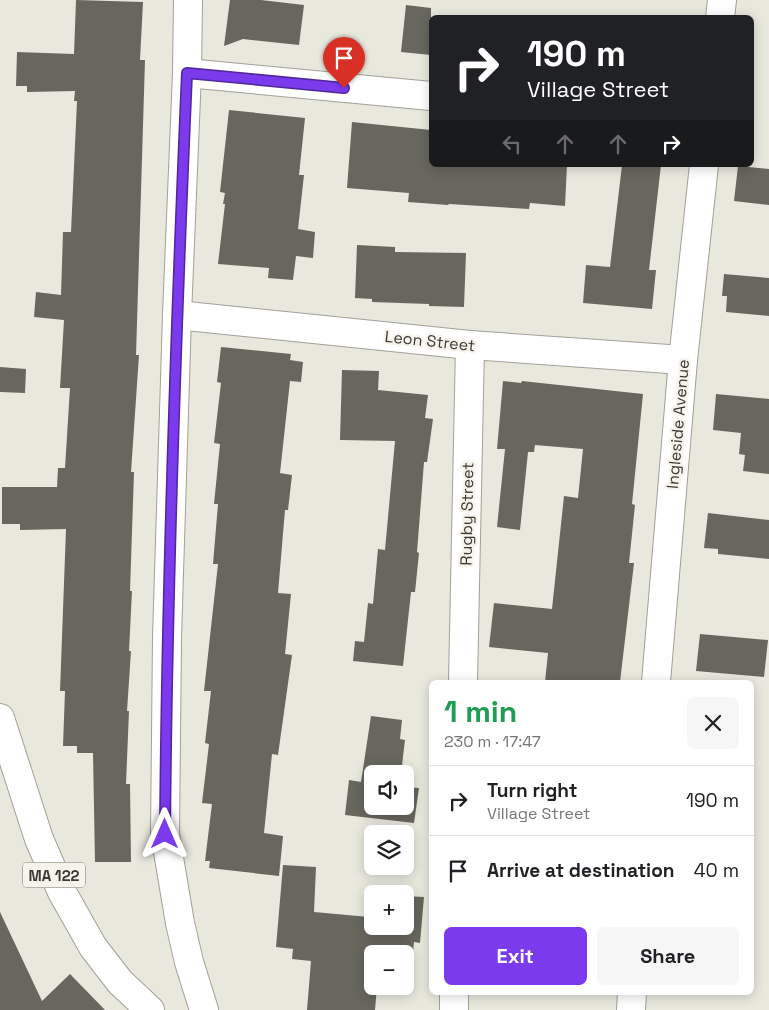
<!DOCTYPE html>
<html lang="en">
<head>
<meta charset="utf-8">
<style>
	:root { --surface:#fff; --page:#f6f6f6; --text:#202124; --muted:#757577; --line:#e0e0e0; --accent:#7c3aed }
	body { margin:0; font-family:"Space Grotesk",sans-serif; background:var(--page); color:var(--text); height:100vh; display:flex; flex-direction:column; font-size:19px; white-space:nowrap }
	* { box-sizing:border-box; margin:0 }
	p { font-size:16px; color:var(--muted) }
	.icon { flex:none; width:28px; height:28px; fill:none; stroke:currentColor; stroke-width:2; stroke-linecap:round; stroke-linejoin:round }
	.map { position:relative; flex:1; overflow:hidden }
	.drawer { position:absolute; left:429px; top:680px; width:325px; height:315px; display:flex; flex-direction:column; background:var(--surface); border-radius:8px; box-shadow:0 2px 12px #0003 }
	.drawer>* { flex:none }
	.banner { position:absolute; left:429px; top:15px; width:325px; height:152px; border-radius:8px; box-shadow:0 2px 12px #0003; background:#202124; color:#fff; overflow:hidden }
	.tools { position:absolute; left:364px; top:765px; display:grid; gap:10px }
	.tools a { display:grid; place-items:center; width:50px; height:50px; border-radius:8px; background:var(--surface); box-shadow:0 2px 12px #0003; font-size:25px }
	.pin { position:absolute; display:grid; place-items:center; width:42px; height:42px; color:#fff; margin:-51px -21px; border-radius:50% 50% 50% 0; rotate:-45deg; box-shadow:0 0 5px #0007 }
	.pin .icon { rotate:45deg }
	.me { position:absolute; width:55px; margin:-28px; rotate:0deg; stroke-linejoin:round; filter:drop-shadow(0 0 4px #0008) }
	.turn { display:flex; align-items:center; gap:18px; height:105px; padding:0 15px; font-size:22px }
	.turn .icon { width:65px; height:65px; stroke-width:2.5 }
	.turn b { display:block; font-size:35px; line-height:42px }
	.lanes { display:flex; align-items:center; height:48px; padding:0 15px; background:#0003; justify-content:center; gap:25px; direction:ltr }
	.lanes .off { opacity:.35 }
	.round { display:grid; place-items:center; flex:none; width:52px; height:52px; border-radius:8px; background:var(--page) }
	.overview { display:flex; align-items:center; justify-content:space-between; height:85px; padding:0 15px }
	h1 { font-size:30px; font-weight:700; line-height:38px; color:#1e9e55 }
	.cta { display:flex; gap:10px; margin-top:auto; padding:10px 15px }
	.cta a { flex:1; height:58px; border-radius:8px; background:var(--accent); color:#fff; font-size:20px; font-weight:700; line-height:58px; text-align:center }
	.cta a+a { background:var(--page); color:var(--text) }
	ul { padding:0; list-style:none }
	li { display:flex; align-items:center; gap:15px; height:70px; padding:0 15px; border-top:1px solid var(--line) }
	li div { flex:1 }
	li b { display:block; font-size:19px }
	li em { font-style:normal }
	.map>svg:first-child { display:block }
	.building { fill:#68675e }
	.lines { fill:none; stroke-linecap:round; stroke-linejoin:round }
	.minor-casing { stroke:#a2a097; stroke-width:30 }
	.tertiary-casing { stroke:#a2a097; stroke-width:30 }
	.trunk-casing { stroke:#a2a097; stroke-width:30 }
	.minor { stroke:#fff; stroke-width:28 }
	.tertiary { stroke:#fff; stroke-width:28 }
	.trunk { stroke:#fff; stroke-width:28 }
	.route-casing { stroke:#51269a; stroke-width:12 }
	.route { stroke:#7c3aed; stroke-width:9 }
	.labels { text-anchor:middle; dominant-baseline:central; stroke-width:5; stroke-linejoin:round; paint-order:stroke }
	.shield { fill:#f7f5eb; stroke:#73716c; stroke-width:1 }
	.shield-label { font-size:15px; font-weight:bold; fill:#3a3935 }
	.street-label { font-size:16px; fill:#3a3935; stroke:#f7f5eb }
</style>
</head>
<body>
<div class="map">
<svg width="769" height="1010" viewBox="0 0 769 1010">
	<rect width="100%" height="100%" fill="#e9e8dd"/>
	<g class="building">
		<polygon points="76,0 143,2 140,60 145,60 136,355 139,355 131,472 134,472 130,591 132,591 129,651 131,651 127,711 129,711 126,784 130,784 131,862 95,862 93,753 77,753 77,746 63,746 65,691 60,691 66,529 20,530 20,524 2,524 2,487 57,487 58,468 65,468 70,388 60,388 64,320 34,317 36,292 61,295 63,232 71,232 77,101 74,101 75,91 27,92 27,86 16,86 17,52 74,54"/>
		<polygon points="230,0 261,0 304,5 299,45 243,39 224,46"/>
		<polygon points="406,5 431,8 431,55 401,52"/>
		<polygon points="229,110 305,118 299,175 304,175 298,229 315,232 313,258 296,256 293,280 268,278 269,268 218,264 225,204 223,204 225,193 220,192"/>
		<polygon points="352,122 431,130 431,165 567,165 565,206 530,203 529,209 449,204 448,205 408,202 409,193 347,188"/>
		<polygon points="622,165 661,165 649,270 656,270 652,309 583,303 586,265 610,267"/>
		<polygon points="738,166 769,169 769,205 734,201"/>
		<polygon points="357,245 395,247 395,252 466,253 464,307 429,306 429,304 372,302 372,299 355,298"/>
		<polygon points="724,274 769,278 769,316 726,312 727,296 722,296"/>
		<polygon points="221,347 291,354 290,360 303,362 301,382 290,381 280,473 292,475 288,510 285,510 278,593 291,594 285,654 292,655 278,755 272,754 264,833 283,836 279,876 209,868 210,861 205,861 212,804 202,803 209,744 205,743 211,691 204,691 218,564 213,564 218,504 214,504 220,444 214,443 221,383 217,382"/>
		<polygon points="0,367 26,369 25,393 0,392"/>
		<polygon points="342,370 379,371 378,390 428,395 425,418 433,419 427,462 424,462 417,552 419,553 415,592 411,592 403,666 353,661 355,641 364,642 368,603 373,604 378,549 385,550 395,441 340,440"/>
		<polygon points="503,381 521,383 522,381 643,394 632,504 635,505 629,563 634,563 620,682 545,682 548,653 489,647 494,603 552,609 564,496 578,498 583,449 535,445 534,452 528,452 520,530 497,527 505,449 497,449"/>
		<polygon points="716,394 769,399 769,474 743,471 745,455 739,454 741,433 713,430"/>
		<polygon points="708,513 769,520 769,559 718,554 718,549 704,548"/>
		<polygon points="700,634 768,640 764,677 696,671"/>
		<polygon points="371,716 402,720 400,739 405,740 401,774 372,774 372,806 405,806 405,787 419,788 414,823 345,815 349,780 361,782"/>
		<polygon points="283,865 316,867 314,912 369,917 371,893 385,894 372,894 372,926 405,926 405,896 424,897 420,943 414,942 412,961 405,961 405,954 372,954 372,986 377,986 375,1010 307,1010 311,961 292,959 293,949 276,947"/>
		<polygon points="0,912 42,1001 70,974 105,1010 0,1010"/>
	</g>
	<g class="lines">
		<defs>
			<g id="minor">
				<polyline points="720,18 722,0"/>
				<polyline points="187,73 431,96"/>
				<polyline points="177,315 470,345 683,360"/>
				<polyline points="463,682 470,345"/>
				<polyline points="656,682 683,360 704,165"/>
				<polyline points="454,1010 454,992"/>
				<polyline points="631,1010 632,992"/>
			</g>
			<polyline id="tertiary" points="188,0 187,73 177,315 167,638 165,834 180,923 189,962 204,1010"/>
			<polyline id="trunk" points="0,718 39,839 62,892 93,947 120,982 150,1010"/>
		</defs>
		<use href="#minor" class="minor-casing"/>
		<use href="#tertiary" class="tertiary-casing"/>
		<use href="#trunk" class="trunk-casing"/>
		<use href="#minor" class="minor"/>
		<use href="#tertiary" class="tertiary"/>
		<use href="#trunk" class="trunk"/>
	</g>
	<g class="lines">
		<defs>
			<path id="route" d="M 165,834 C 167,581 176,327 187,73 L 344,88"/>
		</defs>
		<use href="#route" class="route-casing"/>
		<use href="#route" class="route"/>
	</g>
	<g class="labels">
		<rect class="shield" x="23" y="862.5" width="62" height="25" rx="4"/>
		<g class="shield-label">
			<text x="54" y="875">MA 122</text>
		</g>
		<g class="street-label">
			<text transform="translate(430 341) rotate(6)">Leon Street</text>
			<text transform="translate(678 424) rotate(-85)">Ingleside Avenue</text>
			<text transform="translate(467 514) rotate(-89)">Rugby Street</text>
		</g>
	</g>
</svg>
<div class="tools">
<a><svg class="icon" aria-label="sound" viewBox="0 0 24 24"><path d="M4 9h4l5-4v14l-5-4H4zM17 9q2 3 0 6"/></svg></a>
<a><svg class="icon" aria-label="layers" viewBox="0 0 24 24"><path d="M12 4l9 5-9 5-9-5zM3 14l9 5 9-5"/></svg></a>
<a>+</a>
<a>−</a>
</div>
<div class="pin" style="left:344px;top:88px;background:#d93025"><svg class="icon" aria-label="arrive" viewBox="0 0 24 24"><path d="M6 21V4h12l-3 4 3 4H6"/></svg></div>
<svg class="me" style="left:165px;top:834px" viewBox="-20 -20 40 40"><path d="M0-17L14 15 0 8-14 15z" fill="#7c3aed" stroke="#fff" stroke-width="4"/></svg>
<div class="banner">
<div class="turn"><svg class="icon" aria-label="right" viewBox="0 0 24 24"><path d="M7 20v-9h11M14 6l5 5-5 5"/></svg><div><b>190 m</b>Village Street</div></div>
<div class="lanes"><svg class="icon off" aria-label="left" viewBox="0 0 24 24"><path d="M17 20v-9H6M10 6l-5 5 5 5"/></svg><svg class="icon off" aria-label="ahead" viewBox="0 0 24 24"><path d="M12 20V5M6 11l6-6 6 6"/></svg><svg class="icon off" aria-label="ahead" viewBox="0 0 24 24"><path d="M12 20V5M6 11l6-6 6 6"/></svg><svg class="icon" aria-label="right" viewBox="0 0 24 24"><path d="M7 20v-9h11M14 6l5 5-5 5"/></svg></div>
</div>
<section class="drawer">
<div class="overview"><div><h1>1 min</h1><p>230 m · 17:47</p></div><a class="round"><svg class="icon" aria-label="close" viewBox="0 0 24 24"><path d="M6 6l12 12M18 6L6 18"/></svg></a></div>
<ul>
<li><svg class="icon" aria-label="right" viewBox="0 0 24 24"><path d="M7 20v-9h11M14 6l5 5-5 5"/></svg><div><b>Turn right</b><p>Village Street</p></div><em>190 m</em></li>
<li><svg class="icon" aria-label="arrive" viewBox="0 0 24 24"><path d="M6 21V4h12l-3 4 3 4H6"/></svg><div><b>Arrive at destination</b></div><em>40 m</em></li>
</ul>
<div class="cta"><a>Exit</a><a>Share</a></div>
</section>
</div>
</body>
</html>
